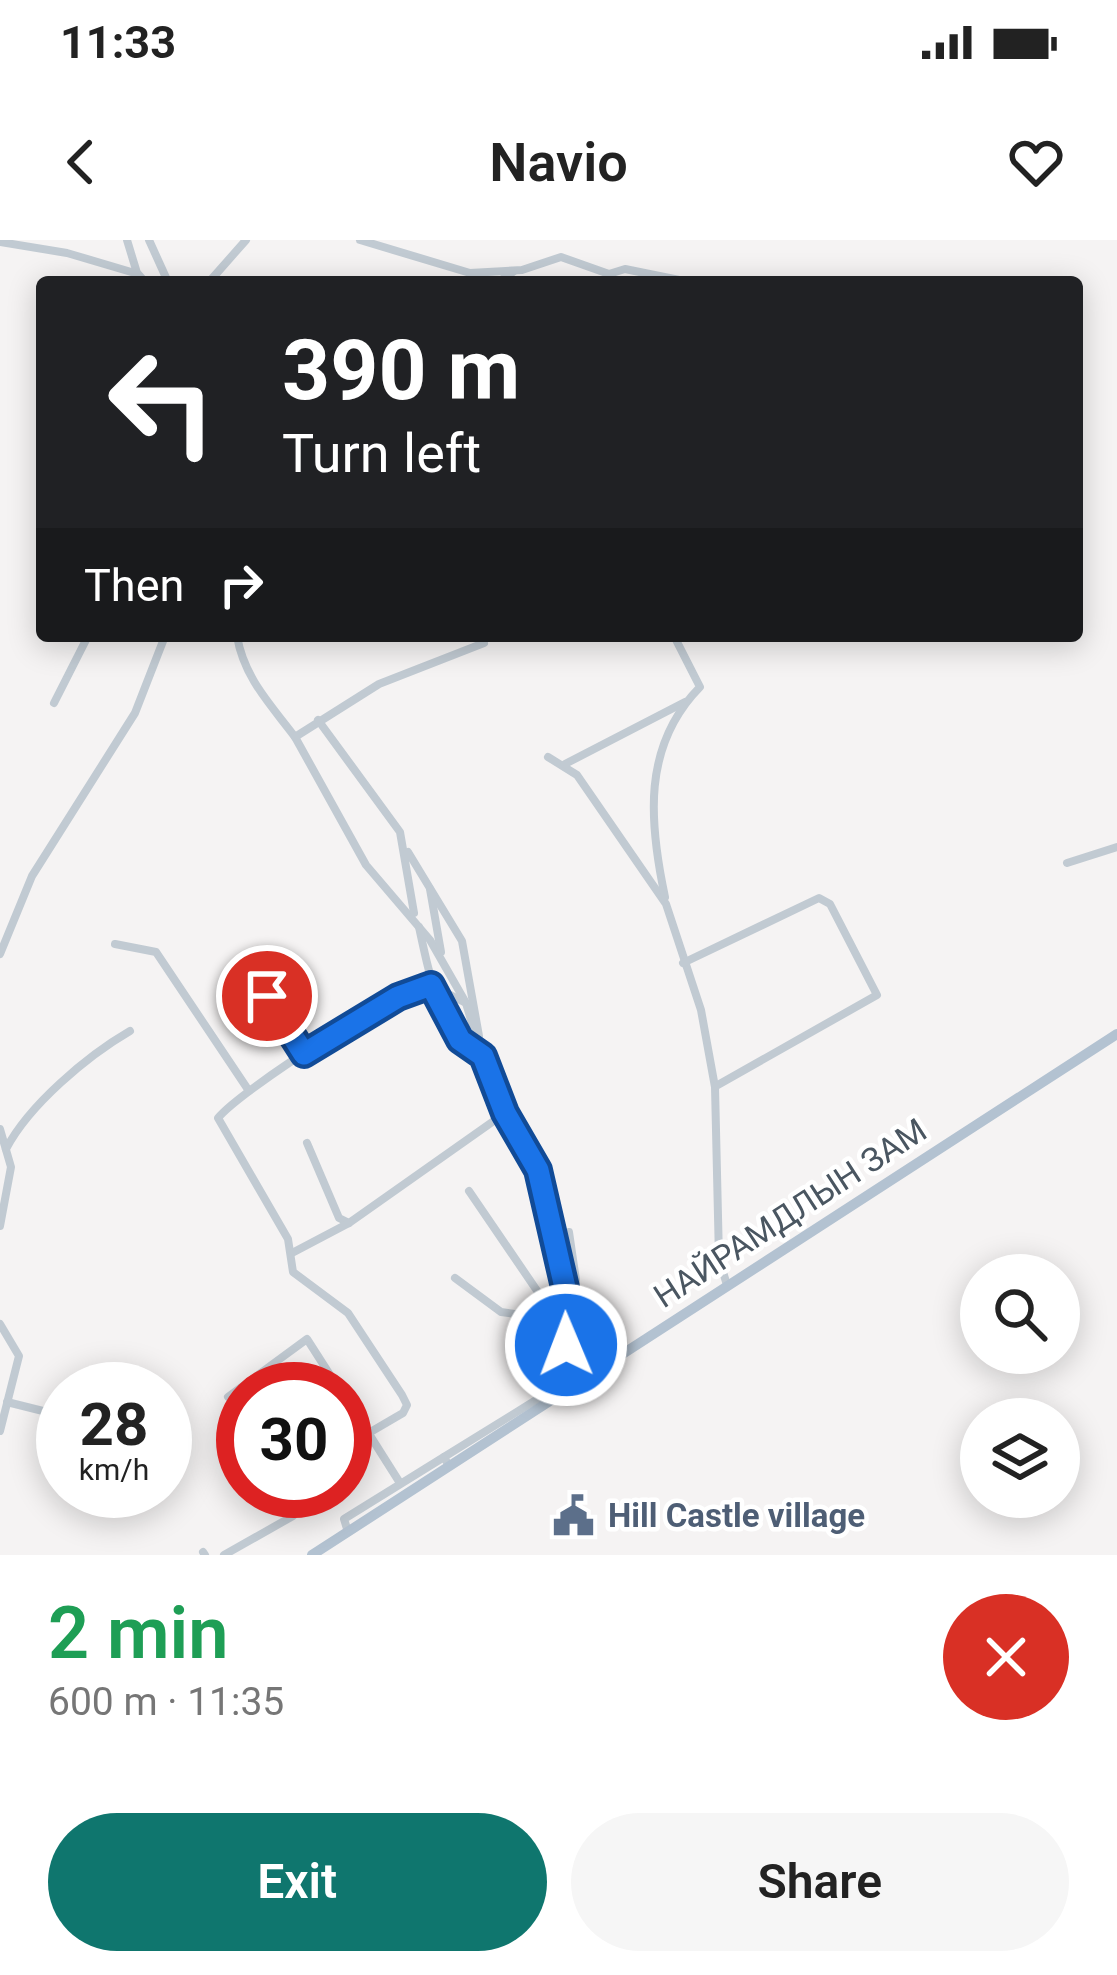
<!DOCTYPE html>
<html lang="en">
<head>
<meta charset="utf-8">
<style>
	:root { --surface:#fff; --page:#f6f6f6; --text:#222; --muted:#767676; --accent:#0f766e }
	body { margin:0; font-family:Roboto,sans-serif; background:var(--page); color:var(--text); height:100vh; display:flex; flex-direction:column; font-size:45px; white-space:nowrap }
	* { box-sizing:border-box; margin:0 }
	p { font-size:39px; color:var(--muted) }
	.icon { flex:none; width:66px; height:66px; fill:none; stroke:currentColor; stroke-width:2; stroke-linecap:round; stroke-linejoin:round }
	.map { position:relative; height:1315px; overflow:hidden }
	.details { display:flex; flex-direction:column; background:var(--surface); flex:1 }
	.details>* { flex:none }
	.hud { position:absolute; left:36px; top:36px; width:1047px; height:366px; border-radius:12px; box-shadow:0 6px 30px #0003; background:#202124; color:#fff; overflow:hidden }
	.tools { position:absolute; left:960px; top:1014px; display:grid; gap:24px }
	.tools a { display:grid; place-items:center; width:120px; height:120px; border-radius:50%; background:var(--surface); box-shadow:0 6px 30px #0003; font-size:60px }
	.speed { position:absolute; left:36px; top:1122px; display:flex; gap:24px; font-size:60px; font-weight:700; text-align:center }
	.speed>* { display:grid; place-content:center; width:156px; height:156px; border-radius:50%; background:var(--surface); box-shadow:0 6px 30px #0003; line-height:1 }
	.speed small { font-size:30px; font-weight:400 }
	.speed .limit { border:18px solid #d22; background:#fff; color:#111 }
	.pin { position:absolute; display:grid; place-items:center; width:102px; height:102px; color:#fff; margin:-51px; border:6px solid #fff; border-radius:50%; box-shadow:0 3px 12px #0007 }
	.me { position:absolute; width:132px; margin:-66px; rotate:359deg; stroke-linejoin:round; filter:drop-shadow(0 0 9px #0008) }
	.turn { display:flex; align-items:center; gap:42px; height:252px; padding:0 48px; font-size:54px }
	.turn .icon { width:156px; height:156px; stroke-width:2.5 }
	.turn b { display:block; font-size:84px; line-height:102px }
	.then { display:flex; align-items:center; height:114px; padding:0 48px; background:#0003; gap:24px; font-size:45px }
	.round { display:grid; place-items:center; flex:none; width:126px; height:126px; border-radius:63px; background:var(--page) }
	.overview { display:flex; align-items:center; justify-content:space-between; height:204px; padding:0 48px }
	h1 { font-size:72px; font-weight:600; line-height:90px; color:#1e9e55 }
	.action { display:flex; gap:24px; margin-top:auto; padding:24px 48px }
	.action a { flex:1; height:138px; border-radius:72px; background:var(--accent); color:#fff; font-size:48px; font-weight:600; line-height:138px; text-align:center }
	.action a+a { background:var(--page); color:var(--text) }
	.status { display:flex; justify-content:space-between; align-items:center; height:84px; padding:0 60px; background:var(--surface); direction:ltr }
	.status svg { height:33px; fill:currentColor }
	header { display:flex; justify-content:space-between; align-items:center; height:156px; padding:0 48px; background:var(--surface); font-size:54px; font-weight:600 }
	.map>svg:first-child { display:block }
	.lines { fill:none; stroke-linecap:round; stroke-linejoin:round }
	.minor { stroke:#c1cad2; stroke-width:8 }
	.major { stroke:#b3c2d1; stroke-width:10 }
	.route-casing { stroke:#114b97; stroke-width:30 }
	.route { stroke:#1a73e8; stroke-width:21 }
	.labels { text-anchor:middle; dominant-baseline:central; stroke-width:9; stroke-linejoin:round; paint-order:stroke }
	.street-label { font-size:33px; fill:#4a5661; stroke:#fff }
	.service-label { font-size:33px; font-weight:bold; fill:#4e5e75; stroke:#fff; text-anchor:start }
</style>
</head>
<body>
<div class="status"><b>11:33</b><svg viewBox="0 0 49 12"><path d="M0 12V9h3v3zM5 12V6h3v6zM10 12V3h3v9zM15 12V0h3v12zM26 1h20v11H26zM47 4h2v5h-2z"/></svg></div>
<header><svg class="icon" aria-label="back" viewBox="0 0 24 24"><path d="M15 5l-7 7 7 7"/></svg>Navio<svg class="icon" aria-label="heart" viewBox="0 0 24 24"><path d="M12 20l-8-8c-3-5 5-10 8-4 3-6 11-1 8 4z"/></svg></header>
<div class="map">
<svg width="1117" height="1315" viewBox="0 0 1117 1315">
	<rect width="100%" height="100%" fill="#f5f3f3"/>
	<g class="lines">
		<g class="minor">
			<polyline points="127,0 137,33"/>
			<polyline points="149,0 168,42"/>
			<polyline points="360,0 470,33 522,30 561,17 609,34 625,29 689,42"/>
			<polyline points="0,2 67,13 138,34 145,42"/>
			<polyline points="209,42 246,0"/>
			<polyline points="498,42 513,32"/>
			<path d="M 237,396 C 244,438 271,465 295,497 L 366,625 L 430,700 L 466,763 L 487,834 L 538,930 L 571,1078 L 558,1155"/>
			<polyline points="54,463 88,396"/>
			<polyline points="318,480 400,592 414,673"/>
			<polyline points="295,497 379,444 484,403"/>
			<polyline points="548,517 577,535 666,664 701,770 715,847 719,1019 727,1045"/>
			<polyline points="565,524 685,462"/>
			<polyline points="408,612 462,701 479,796"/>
			<polyline points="1067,623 1117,607"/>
			<polyline points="430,649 441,712"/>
			<path d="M 665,657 C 649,582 642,506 700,447 L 674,396"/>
			<path d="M 419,687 C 430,738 438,783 481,815"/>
			<polyline points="115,704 156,712 249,851"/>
			<polyline points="0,714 32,636 135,473 165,396"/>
			<polyline points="683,723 819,658 830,664 877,755 716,846"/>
			<polyline points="267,756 304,814"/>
			<polyline points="0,889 11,927 0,986"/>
			<polyline points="307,903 339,978 349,983"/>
			<path d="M 6,909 C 29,865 87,816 130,791"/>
			<polyline points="469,951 557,1080"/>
			<polyline points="569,992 576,1040 571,1078 608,1124"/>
			<polyline points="292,1013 349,983 505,873"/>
			<polyline points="555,1017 560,1133"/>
			<polyline points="455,1038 501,1072 556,1080"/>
			<polyline points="0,1084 19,1116 0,1191"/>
			<polyline points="562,1129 589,1099"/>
			<polyline points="345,1156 400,1243"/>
			<polyline points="228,1157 307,1099 339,1149"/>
			<polyline points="7,1162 63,1176"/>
			<path d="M 367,1194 L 403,1173 L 407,1165 L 402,1155 L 348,1073 L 293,1032 L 288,999 L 218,878 C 242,849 396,750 431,745 L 464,762"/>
			<polyline points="444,1217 557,1147"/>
			<polyline points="348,1292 344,1279 444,1217 449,1226"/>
			<polyline points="203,1312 205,1315"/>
			<polyline points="224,1315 293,1276"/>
		</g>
		<polyline class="major" points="312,1315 1117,794"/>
	</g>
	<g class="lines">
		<defs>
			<polyline id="route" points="267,756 304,814 398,757 431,745 460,800 483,816 505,873 538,930 572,1078 566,1105"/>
		</defs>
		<use href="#route" class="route-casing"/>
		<use href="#route" class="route"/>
	</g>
	<defs>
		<symbol id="civic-bare" viewBox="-9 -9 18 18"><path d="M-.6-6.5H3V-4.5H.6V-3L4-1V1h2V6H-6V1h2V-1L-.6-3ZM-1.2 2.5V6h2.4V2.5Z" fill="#5c6f8a" stroke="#fff" stroke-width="2.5" paint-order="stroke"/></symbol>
	</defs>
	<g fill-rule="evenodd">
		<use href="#civic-bare" x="544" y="1246" width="59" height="59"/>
	</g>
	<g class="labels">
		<g class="street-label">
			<text transform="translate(790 973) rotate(-33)">НАЙРАМДЛЫН ЗАМ</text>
		</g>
		<g class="service-label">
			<text x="608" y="1275">Hill Castle village</text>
		</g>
	</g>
</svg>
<div class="tools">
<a><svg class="icon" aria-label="search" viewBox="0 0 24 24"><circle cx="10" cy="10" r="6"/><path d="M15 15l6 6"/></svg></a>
<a><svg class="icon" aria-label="layers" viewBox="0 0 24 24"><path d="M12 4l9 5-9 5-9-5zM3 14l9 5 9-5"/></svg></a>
</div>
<div class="speed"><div>28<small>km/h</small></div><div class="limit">30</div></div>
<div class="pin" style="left:267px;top:756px;background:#d93025"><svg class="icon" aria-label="arrive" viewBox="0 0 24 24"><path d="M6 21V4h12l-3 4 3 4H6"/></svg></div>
<svg class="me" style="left:566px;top:1105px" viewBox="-20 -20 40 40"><circle r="17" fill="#1a73e8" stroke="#fff" stroke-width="3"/><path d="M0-11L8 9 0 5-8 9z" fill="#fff"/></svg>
<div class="hud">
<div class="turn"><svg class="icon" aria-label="left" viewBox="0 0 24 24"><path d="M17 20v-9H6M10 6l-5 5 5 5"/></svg><div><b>390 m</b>Turn left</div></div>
<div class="then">Then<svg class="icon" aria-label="right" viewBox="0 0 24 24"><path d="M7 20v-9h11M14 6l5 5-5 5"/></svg></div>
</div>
</div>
<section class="details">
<div class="overview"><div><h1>2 min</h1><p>600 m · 11:35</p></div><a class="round" style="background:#d93025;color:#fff"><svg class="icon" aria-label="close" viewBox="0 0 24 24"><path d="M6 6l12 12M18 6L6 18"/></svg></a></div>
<div class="action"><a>Exit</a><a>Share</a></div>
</section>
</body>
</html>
